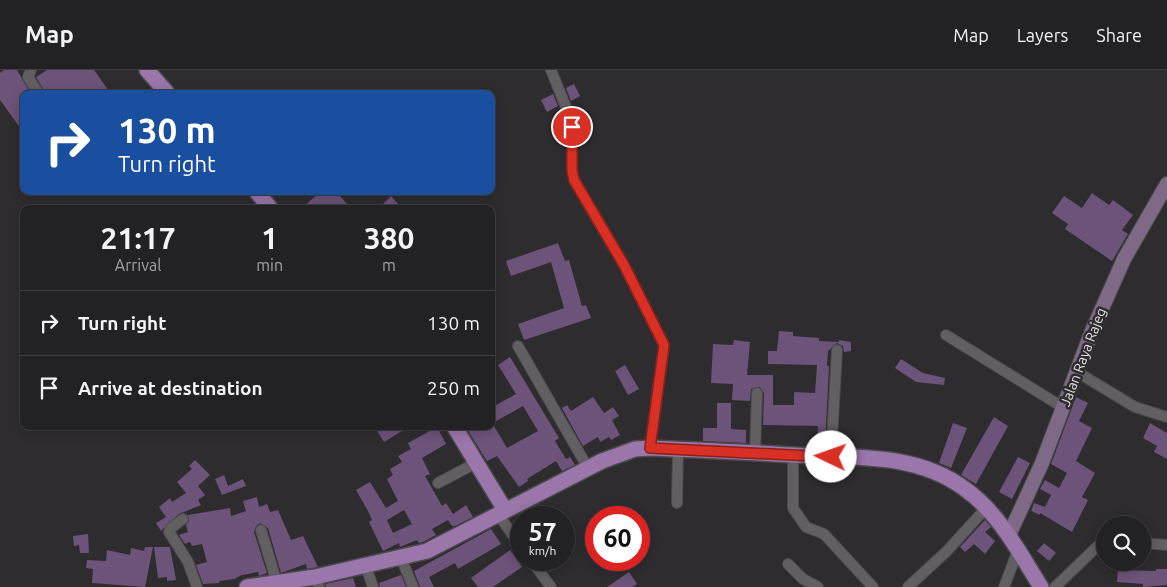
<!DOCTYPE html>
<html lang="en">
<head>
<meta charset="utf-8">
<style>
	:root { --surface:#222123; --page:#2e2e30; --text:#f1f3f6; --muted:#a2a3a6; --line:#3f3e41 }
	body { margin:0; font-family:Ubuntu,sans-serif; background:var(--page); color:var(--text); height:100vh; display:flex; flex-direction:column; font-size:19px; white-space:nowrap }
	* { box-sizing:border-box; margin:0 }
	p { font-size:16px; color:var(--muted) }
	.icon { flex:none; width:28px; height:28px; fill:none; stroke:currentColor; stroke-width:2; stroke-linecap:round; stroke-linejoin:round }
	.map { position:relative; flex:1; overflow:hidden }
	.details { position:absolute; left:20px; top:135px; width:475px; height:225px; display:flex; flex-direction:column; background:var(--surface); border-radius:10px; box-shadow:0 2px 12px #0003,0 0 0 1px var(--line) }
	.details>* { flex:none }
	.top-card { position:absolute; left:20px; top:20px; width:475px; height:105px; border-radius:10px; box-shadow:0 2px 12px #0003,0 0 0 1px var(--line); background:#1a4fa0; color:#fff; overflow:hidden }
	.controls { position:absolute; left:1096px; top:446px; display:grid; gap:10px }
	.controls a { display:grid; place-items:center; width:55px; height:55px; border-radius:50%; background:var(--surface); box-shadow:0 2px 12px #0003,0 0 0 1px var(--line); font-size:25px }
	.speed { position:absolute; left:510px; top:436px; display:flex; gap:10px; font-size:25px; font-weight:700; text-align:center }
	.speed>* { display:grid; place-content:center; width:65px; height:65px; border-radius:50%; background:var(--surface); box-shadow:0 2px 12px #0003,0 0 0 1px var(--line); line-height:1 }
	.speed small { font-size:12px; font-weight:400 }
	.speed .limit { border:8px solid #d22; background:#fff; color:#111 }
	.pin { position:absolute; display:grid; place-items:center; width:42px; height:42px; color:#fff; margin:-21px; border:2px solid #fff; border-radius:50%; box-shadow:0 1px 5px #0007 }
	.me { position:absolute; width:55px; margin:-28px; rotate:273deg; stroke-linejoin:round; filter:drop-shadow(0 0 4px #0008) }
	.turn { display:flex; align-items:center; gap:18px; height:105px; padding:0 15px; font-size:22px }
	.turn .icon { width:65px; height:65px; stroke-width:2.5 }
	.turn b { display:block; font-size:35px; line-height:42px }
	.eta { display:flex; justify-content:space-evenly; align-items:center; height:85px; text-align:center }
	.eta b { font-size:30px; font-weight:700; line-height:35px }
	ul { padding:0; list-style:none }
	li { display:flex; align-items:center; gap:15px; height:65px; padding:0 15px; border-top:1px solid var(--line) }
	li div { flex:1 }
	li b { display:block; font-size:19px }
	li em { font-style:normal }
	header { display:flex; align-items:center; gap:30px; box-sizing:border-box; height:70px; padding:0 25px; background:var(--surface); border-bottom:1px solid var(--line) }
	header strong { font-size:24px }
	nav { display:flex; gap:28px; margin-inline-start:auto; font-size:18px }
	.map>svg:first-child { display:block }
	.building { fill:#6c5379; fill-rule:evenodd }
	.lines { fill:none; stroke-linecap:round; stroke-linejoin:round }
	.street-casing { stroke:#4b494b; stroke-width:12 }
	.secondary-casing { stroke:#4b494b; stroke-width:16 }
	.primary-casing { stroke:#4b494b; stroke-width:18 }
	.street { stroke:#615f62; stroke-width:10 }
	.secondary { stroke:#7e6a86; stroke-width:14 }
	.primary { stroke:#9a76ab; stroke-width:15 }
	.route-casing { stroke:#8d1f18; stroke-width:12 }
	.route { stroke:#d93025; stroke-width:9 }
	.labels { text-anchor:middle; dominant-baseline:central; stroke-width:5; stroke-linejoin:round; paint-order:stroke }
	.street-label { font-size:14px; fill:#e0dee0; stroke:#2e2c2f }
</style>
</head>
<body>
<header>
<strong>Map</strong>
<nav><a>Map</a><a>Layers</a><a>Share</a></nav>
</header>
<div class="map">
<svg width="1167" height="517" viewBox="0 0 1167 517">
	<rect width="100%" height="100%" fill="#2e2c2f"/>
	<g class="building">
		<polygon points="4,0 17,0 31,24 24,24 24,63 0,30 0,3"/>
		<polygon points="47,0 94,0 111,24 46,24 36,7"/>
		<polygon points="574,14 580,26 571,31 566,18"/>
		<polygon points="553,24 558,36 547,42 541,30"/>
		<polygon points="321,121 336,121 351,139 301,139"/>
		<polygon points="1092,123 1109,135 1113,130 1133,145 1122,160 1128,164 1112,191 1065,159 1068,154 1052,143 1064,126 1082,138"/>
		<polygon points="391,126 399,135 395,139 378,139"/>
		<polygon points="558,173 565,191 569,190 582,236 586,235 591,248 524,270 518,254 564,238 551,192 511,206 506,191"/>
		<polygon points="779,261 793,262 793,266 819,268 819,271 839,272 839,270 851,272 851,281 844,282 843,276 837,273 828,281 827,296 829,296 825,375 817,374 818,356 763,355 764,323 760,317 751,319 750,331 732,330 733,314 711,313 713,274 733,275 734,270 750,272 747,305 773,305 773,335 794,335 794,322 815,323 817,295 768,294 768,281 777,281"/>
		<polygon points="510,287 559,368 555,371 566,389 570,387 575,395 562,401 556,391 527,409 528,411 519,417 497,386 487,391 465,356 494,356 507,378 538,361 523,336 491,354 491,338 516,324 498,295"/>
		<polygon points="901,289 923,303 945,308 944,315 916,312 895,298"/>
		<polygon points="625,295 639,319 628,325 615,301"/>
		<polygon points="593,327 604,343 613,337 619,346 612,350 620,365 611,370 609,367 600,372 598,367 583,376 562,338 567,335 571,341"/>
		<polygon points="1076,327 1088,333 1079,351 1092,358 1076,391 1095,403 1082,427 1088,430 1072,462 1040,443 1040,445 1031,441 1034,433 1045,437 1051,425 1040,419 1045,410 1059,418 1067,403 1051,394"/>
		<polygon points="717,333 731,333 731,359 746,360 746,373 703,371 703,358 717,358"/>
		<polygon points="994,347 1008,356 976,414 961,405"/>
		<polygon points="953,353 967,358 951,398 939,393"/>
		<polygon points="1150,353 1167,363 1167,389 1154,382 1157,376 1143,368"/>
		<polygon points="381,356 410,356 384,372 376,359"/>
		<path d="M 437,357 L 446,374 L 422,388 L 430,404 L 425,406 L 442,436 L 446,433 L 453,444 L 466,435 L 473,447 L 455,456 L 452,456 L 448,450 L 432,459 L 436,465 L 423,472 L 419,473 L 417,470 L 400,477 L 399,473 L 383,481 L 369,452 L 372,450 L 368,441 L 356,420 L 370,412 L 386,438 L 398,431 L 387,409 L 393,405 L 390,399 L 402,392 L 398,386 L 411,379 L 408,373 ZM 404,440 L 412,454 L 393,463 L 387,450 Z"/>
		<polygon points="1018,387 1030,393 1012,429 999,422"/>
		<polygon points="195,390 210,405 198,416 205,425 198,430 201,435 179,444 161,461 156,453 166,447 159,437 170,428 172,432 186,423 177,412 192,399 189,396"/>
		<polygon points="224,405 228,416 243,409 246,416 222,425 215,409"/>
		<polygon points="257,427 259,437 267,434 270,442 278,440 291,470 303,466 318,497 307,499 306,494 281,503 268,458 260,453 256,456 254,462 267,503 259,506 258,502 242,505 234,509 219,511 220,513 203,514 196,495 207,492 202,474 192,476 190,472 185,474 179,465 188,462 186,455 189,451 188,445 230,438 231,446 246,441 243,431"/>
		<polygon points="985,450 991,457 985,462 995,471 985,484 974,474 965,482 960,477"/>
		<polygon points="491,459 501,474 458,499 455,493 429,507 434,517 420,517 414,501"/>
		<polygon points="88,464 89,483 80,483 79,475 74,476 73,466"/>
		<polygon points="1044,473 1056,483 1049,491 1037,481"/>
		<polygon points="145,477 153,477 145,517 92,513 93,499 86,498 87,490 106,491 107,480 130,485 131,478 144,481"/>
		<polygon points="154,477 170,477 176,510 167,511 167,507 158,508"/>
		<polygon points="510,480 522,497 493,517 478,517 471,508"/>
		<polygon points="1156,499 1167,499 1167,515 1143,517 1143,514 1117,512 1118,500 1156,501"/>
		<polygon points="629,502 637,514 632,517 607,517"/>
		<polygon points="401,505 406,517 380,517 379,513"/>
		<polygon points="353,508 356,517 326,517 325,514"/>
	</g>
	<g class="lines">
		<defs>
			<g id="street">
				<polyline points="31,0 28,7 39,24"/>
				<polyline points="551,0 572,52 572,100 574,110 624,195 664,275 650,378"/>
				<polyline points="946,265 1064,338"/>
				<polyline points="518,276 588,398"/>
				<polyline points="1077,302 1135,337 1167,347"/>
				<polyline points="755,382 757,323"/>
				<polyline points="793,385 793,438 806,457 824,464 873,517"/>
				<polyline points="831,387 837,280"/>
				<polyline points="438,413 476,393"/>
				<polyline points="677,433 678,379"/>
				<polyline points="498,444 521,477"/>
				<polyline points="183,449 171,458 169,462 188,492 197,517"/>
				<polyline points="261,460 277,513"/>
				<polyline points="1142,473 1167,475"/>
				<polyline points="401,488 413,517"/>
				<polyline points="531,490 551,517"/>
				<polyline points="788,494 803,509 818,517"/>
				<polyline points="366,497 373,517"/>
				<polyline points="315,507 319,517"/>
				<polyline points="908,517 947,481 987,437"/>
				<polyline points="1004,517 1018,480"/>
				<polyline points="1055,517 1105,469"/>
			</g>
			<polyline id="secondary" points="1009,465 1042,393 1092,261 1124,189 1167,114"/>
			<g id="primary">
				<polyline points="147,0 168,24"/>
				<polyline points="256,121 271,139"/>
				<polyline points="454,356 505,440"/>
				<path d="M 247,517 L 315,507 L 427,481 L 602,391 L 635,379 L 650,378 C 698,380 746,382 794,385 C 852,388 916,382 965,419 C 999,443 1019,482 1041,517"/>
			</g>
		</defs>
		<use href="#street" class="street-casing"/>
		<use href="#secondary" class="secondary-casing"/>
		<use href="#primary" class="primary-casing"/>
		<use href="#street" class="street"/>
		<use href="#secondary" class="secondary"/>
		<use href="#primary" class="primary"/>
	</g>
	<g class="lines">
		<defs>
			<polyline id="route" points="572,57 572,100 574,110 624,195 664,275 650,378 831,387"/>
		</defs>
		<use href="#route" class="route-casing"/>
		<use href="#route" class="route"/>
	</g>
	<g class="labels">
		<g class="street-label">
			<text transform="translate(1083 287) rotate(-69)">Jalan Raya Rajeg</text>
		</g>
	</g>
</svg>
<div class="controls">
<a><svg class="icon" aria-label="search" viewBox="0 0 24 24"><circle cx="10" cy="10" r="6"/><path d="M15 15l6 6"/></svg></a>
</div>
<div class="speed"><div>57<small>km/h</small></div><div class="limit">60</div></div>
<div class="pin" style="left:572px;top:57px;background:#d93025"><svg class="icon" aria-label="arrive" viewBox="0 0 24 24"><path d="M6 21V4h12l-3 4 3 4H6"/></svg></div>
<svg class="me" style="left:831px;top:387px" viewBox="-20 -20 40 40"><circle r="19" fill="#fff"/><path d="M0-13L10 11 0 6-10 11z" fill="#d93025"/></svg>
<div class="top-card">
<div class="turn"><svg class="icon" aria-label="right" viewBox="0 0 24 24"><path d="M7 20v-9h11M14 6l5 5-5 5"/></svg><div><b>130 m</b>Turn right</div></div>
</div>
<section class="details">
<div class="eta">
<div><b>21:17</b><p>Arrival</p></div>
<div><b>1</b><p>min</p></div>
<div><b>380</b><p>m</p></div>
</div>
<ul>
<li><svg class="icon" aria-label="right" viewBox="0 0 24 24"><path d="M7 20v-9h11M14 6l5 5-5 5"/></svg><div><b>Turn right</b></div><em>130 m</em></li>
<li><svg class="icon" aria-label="arrive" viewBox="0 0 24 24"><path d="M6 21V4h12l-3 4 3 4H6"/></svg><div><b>Arrive at destination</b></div><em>250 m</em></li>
</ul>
</section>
</div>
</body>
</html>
